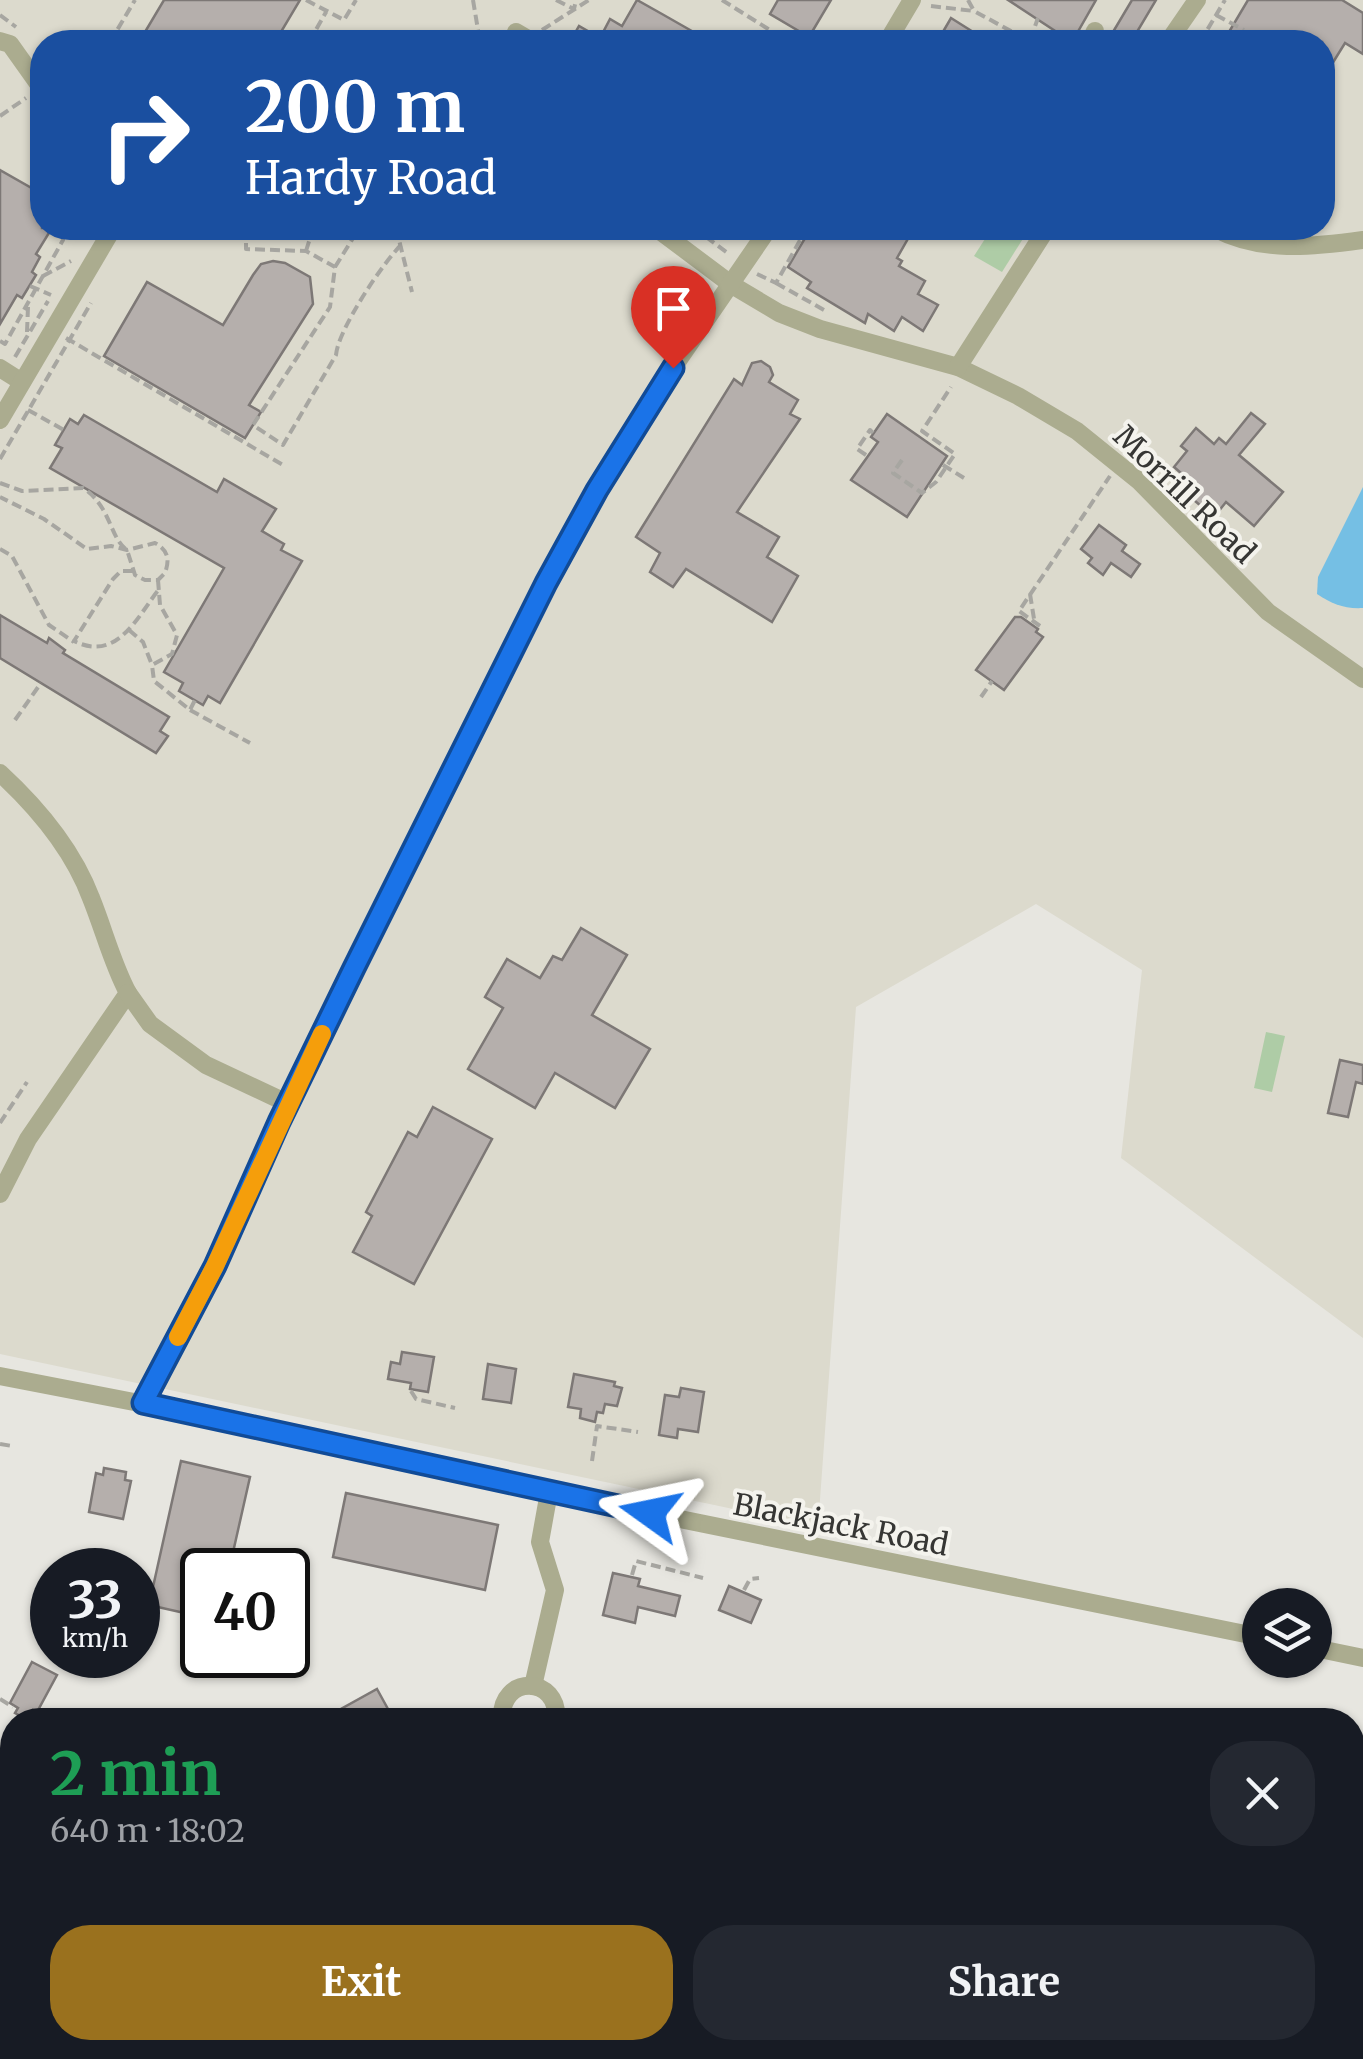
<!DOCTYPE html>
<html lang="en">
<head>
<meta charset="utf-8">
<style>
	:root { --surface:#171b24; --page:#242831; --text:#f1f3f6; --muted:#9ea1a6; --accent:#9a711e }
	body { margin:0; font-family:Merriweather,serif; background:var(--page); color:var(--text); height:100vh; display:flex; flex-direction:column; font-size:38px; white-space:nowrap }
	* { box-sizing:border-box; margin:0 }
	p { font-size:32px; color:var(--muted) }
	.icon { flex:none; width:55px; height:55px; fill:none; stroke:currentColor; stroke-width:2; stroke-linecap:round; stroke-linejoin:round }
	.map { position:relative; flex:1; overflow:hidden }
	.drawer { position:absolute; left:0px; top:1708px; width:1365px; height:352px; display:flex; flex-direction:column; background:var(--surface); border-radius:40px 40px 0 0; box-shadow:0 2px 8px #0004 }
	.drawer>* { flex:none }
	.banner { position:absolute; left:30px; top:30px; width:1305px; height:210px; border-radius:40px; box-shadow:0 2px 8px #0004; background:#1a4fa0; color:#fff; overflow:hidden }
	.fabs { position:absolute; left:1242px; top:1588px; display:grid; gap:20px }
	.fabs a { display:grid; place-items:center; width:90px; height:90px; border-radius:50%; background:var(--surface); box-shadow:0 2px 8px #0004; font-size:50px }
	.speed { position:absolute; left:30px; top:1548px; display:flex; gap:20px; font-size:50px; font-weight:700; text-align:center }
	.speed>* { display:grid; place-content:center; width:130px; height:130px; border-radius:50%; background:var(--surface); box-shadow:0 2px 8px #0004; line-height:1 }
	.speed small { font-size:25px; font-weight:400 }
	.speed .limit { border:5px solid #111; border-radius:15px; background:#fff; color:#111 }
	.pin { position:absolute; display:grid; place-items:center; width:85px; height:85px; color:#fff; margin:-102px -42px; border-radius:50% 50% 50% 0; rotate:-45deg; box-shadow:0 0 10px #0007 }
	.pin .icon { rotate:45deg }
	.me { position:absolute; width:110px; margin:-55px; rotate:282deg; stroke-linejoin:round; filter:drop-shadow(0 0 8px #0008) }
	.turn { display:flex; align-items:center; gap:35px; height:210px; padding:0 50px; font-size:45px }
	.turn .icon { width:130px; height:130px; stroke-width:2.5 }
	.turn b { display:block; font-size:70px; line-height:85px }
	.round { display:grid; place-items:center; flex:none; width:105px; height:105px; border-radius:40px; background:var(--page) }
	.headline { display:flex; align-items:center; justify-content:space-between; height:170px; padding:0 50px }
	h1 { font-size:60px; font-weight:700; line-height:75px; color:#1e9e55 }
	.action { display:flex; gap:20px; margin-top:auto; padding:20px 50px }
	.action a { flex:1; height:115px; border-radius:40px; background:var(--accent); color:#fff; font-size:40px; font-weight:700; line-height:115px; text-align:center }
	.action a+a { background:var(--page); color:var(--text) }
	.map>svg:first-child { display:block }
	.built { fill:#dcdacd; fill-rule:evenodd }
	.green { fill:#aecca6 }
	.water { fill:#75bfe4 }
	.building { fill:#b5afac; stroke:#7d7876; stroke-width:2.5 }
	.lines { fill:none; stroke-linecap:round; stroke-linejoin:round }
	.path { stroke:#a7a6a1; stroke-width:4; stroke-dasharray:10 5; stroke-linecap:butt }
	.minor { stroke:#abac8f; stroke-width:18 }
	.route-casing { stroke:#114b97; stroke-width:25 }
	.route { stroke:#1a73e8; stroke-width:18 }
	.slow { stroke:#f59e0b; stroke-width:18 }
	.labels { text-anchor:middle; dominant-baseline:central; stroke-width:8; stroke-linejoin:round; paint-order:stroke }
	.street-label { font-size:30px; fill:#363634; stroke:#f4f3ed }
</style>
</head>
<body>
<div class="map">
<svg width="1363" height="2059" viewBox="0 0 1363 2059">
	<rect width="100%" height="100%" fill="#e7e6e0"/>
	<path class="built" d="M 0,0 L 1363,0 L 1363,1338 L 1121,1158 L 1142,970 L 1036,904 L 856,1007 L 818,1527 L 0,1354 ZM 42,42 L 1322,42 L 1322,228 L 42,228 Z"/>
	<g class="green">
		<polygon points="992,228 1006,228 1024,237 1002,272 974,256"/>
		<polygon points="1266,1032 1285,1036 1272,1092 1254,1088"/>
	</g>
	<path class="water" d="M 1363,487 L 1363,608 C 1344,609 1332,604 1317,594 L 1318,577 Z"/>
	<g class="building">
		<polygon points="164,0 300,0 275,42 139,42"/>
		<polygon points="637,0 662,14 711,42 570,42 579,26 600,38 610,19 622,26"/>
		<polygon points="778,0 831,0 809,37 770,14"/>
		<polygon points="1008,0 1096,0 1072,42"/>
		<polygon points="1132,0 1156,0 1131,42 1107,42"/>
		<polygon points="1248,0 1342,0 1363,13 1363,54 1345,43 1332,64 1322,59 1322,42 1223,42"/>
		<polygon points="951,18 989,42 937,42"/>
		<polygon points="0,170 42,194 42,228 52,228 36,254 40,257 32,272 36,275 22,298 17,295 0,324"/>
		<polygon points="811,228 914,228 897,258 902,261 899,266 925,281 918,294 938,305 923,331 902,317 894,331 868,314 865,323 807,288 811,282 788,267"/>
		<polygon points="273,261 285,263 310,277 313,304 249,405 261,412 245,438 104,356 147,282 223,325 253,275 261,264"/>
		<polygon points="761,361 770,367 773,375 769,382 798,400 790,414 800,419 737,512 779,537 767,557 798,576 772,622 686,569 673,587 650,572 660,553 636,537 734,379 742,385 752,363"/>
		<polygon points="1251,413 1265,424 1239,455 1283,492 1254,526 1226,502 1214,517 1188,495 1196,486 1174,467 1187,451 1181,446 1196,428 1214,444 1219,438 1226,444"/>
		<polygon points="887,414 947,456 907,517 851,480 878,442 871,437"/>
		<polygon points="84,415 217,492 224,479 276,509 262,531 284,544 281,550 302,561 220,703 208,696 203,705 179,691 183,683 164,672 224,568 50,468 62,448 55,445 70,419 78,424"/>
		<polygon points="1099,525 1126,545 1122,551 1140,564 1131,577 1111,563 1103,575 1088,563 1092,558 1081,549"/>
		<polygon points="0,615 47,643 49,638 65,650 63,653 169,717 160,731 168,736 156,753 0,658"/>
		<polygon points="1015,617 1021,617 1038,629 1036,632 1043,637 1004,690 976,670"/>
		<polygon points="581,928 627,955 592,1015 650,1049 615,1108 555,1073 535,1108 468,1069 503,1008 485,997 507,959 540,978 553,956 562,960"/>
		<polygon points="1340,1060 1363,1065 1363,1084 1356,1082 1348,1117 1328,1113"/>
		<polygon points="433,1107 492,1139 414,1284 353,1252 372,1216 366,1212 408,1132 417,1137"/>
		<polygon points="402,1352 434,1357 428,1392 410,1389 411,1383 388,1379 391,1362 400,1364"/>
		<polygon points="488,1364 516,1369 511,1403 483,1399"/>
		<polygon points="574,1374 615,1382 614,1386 622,1388 617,1406 605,1404 603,1413 597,1412 595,1422 580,1418 581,1409 568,1407"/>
		<polygon points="681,1388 704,1392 698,1432 678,1429 677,1438 659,1435 665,1395 679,1397"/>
		<polygon points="181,1461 250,1477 229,1570 202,1570 202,1617 149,1605"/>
		<polygon points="104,1468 126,1472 125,1480 131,1481 123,1519 89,1512 96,1473 103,1475"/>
		<polygon points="346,1493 498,1525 485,1590 333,1557"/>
		<polygon points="613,1573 640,1579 638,1586 680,1596 675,1616 638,1607 635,1623 603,1615"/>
		<polygon points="729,1586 761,1600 751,1623 719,1610"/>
		<polygon points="32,1662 57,1675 37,1712 33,1710 28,1720 15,1713 18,1708 10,1703"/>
		<polygon points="377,1689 394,1720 321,1720"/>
	</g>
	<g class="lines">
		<g class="path">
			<polyline points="306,0 344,20 356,0"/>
			<polyline points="473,0 480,42"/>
			<polyline points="556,0 574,9 576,0"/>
			<polyline points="722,0 789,42"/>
			<polyline points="968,0 974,11 1031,42"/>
			<polyline points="931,6 974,11"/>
			<polyline points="0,15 16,27"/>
			<polyline points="1216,15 1244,30"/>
			<polyline points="542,30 589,0"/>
			<polyline points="1030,40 1038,18"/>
			<polyline points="51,42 69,35 98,42"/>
			<polyline points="110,42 135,0"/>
			<polyline points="309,42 326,12"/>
			<polyline points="1200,42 1225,0"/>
			<polyline points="0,116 26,98"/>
			<path d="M 246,228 L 246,249 L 306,251 L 335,267 L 330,307 L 253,425 L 283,445 L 336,355 C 338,330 382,264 401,245"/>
			<polyline points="294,228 320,228"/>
			<polyline points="396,228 412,292"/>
			<polyline points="694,228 729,254"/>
			<polyline points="306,251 313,229"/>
			<polyline points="335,267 355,235 375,228"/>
			<polyline points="757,274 776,283 807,228"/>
			<polyline points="43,276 71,261"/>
			<polyline points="776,283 824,310"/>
			<polyline points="30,286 51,295"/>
			<polyline points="27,332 28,307"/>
			<polyline points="66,338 283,465"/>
			<polyline points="0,341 5,344 63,240 62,228"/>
			<polyline points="15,357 48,301"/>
			<polyline points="28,410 64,430"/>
			<polyline points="866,455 857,449 870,430 873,433"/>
			<polyline points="0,459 91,303"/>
			<polyline points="902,460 893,473 922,493 936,482 955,454 922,431 951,387"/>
			<polyline points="943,465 964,478"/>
			<path d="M 0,483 L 22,491 L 83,488 C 111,506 110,539 127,550 L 135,575 L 145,580 L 158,580 L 165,573 C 170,559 168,550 155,543 L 127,550 L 111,546 L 87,549 L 44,519 L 0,497"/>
			<polyline points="0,549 12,556 49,625 74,642"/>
			<path d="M 133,571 L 121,571 L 113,579 L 74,641 C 118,663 138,615 160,588"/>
			<polyline points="158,580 160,605 177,635 172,654 152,665 154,681 190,710 195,700"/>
			<polyline points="1030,594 1034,619"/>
			<polyline points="1040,626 1019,611 1110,476"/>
			<polyline points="129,630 143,642 152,665"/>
			<polyline points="981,697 992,681"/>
			<polyline points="190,710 250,743"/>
			<polyline points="15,720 41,683"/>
			<polyline points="0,1123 27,1082"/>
			<polyline points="411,1391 416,1399 455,1408"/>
			<polyline points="0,1444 12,1446"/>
			<polyline points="592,1461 597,1426 638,1432"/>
			<polyline points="632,1575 636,1561 703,1578"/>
			<polyline points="744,1590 750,1579 759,1578"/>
			<polyline points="0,1699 13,1707"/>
		</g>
		<g class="minor">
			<polyline points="516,32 533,42"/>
			<polyline points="0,41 10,44 42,89"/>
			<polyline points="887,42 912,0"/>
			<polyline points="1090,42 1095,31"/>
			<polyline points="1168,42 1197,0"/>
			<polyline points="656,228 732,285 779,313 820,329 958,367 1018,396 1077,431 1139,481 1268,612 1363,679"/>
			<path d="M 1214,228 C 1261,253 1312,247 1363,240"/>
			<polyline points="958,367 1047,228"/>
			<polyline points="0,368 22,382"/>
			<polyline points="0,420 113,228"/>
			<path d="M 0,773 C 38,808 73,850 91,898 C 104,930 112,963 128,993 L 28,1139 L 0,1194"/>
			<polyline points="128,993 150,1024 206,1065 289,1104"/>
			<polyline points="0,1376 165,1408 616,1506 1260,1637"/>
			<polyline points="143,1403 215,1266 279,1122 353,968 546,583 651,400 769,228"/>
			<polyline points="1315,1648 1363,1658"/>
			<polyline points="533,1686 555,1590 540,1542 549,1492"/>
			<path d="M 502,1720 C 499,1674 560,1675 556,1720"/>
			<polyline points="0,1851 12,1863"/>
			<polyline points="200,2048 211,2059"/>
		</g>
	</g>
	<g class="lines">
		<defs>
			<polyline id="route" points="650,1513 143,1403 215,1266 279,1122 354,968 546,583 597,490 673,368"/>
		</defs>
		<use href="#route" class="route-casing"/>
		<use href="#route" class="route"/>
		<polyline class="slow" points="178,1337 215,1266 322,1034"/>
	</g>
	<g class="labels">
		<g class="street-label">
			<text transform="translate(1185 494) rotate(44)">Morrill Road</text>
			<text transform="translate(841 1524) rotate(11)">Blackjack Road</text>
		</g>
	</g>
</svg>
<div class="fabs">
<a><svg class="icon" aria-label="layers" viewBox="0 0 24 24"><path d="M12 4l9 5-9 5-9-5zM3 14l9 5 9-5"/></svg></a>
</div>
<div class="speed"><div>33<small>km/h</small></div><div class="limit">40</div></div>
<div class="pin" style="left:673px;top:368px;background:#d93025"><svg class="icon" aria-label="arrive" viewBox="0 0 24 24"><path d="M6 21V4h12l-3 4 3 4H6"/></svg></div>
<svg class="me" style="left:650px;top:1513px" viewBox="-20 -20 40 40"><path d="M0-17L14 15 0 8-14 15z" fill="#1a73e8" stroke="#fff" stroke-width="4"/></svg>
<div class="banner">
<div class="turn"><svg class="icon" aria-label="right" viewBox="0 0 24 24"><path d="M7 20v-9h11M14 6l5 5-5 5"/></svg><div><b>200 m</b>Hardy Road</div></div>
</div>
<section class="drawer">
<div class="headline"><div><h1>2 min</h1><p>640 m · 18:02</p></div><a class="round"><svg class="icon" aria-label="close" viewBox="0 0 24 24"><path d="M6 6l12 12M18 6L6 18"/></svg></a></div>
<div class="action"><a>Exit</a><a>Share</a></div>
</section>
</div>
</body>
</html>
